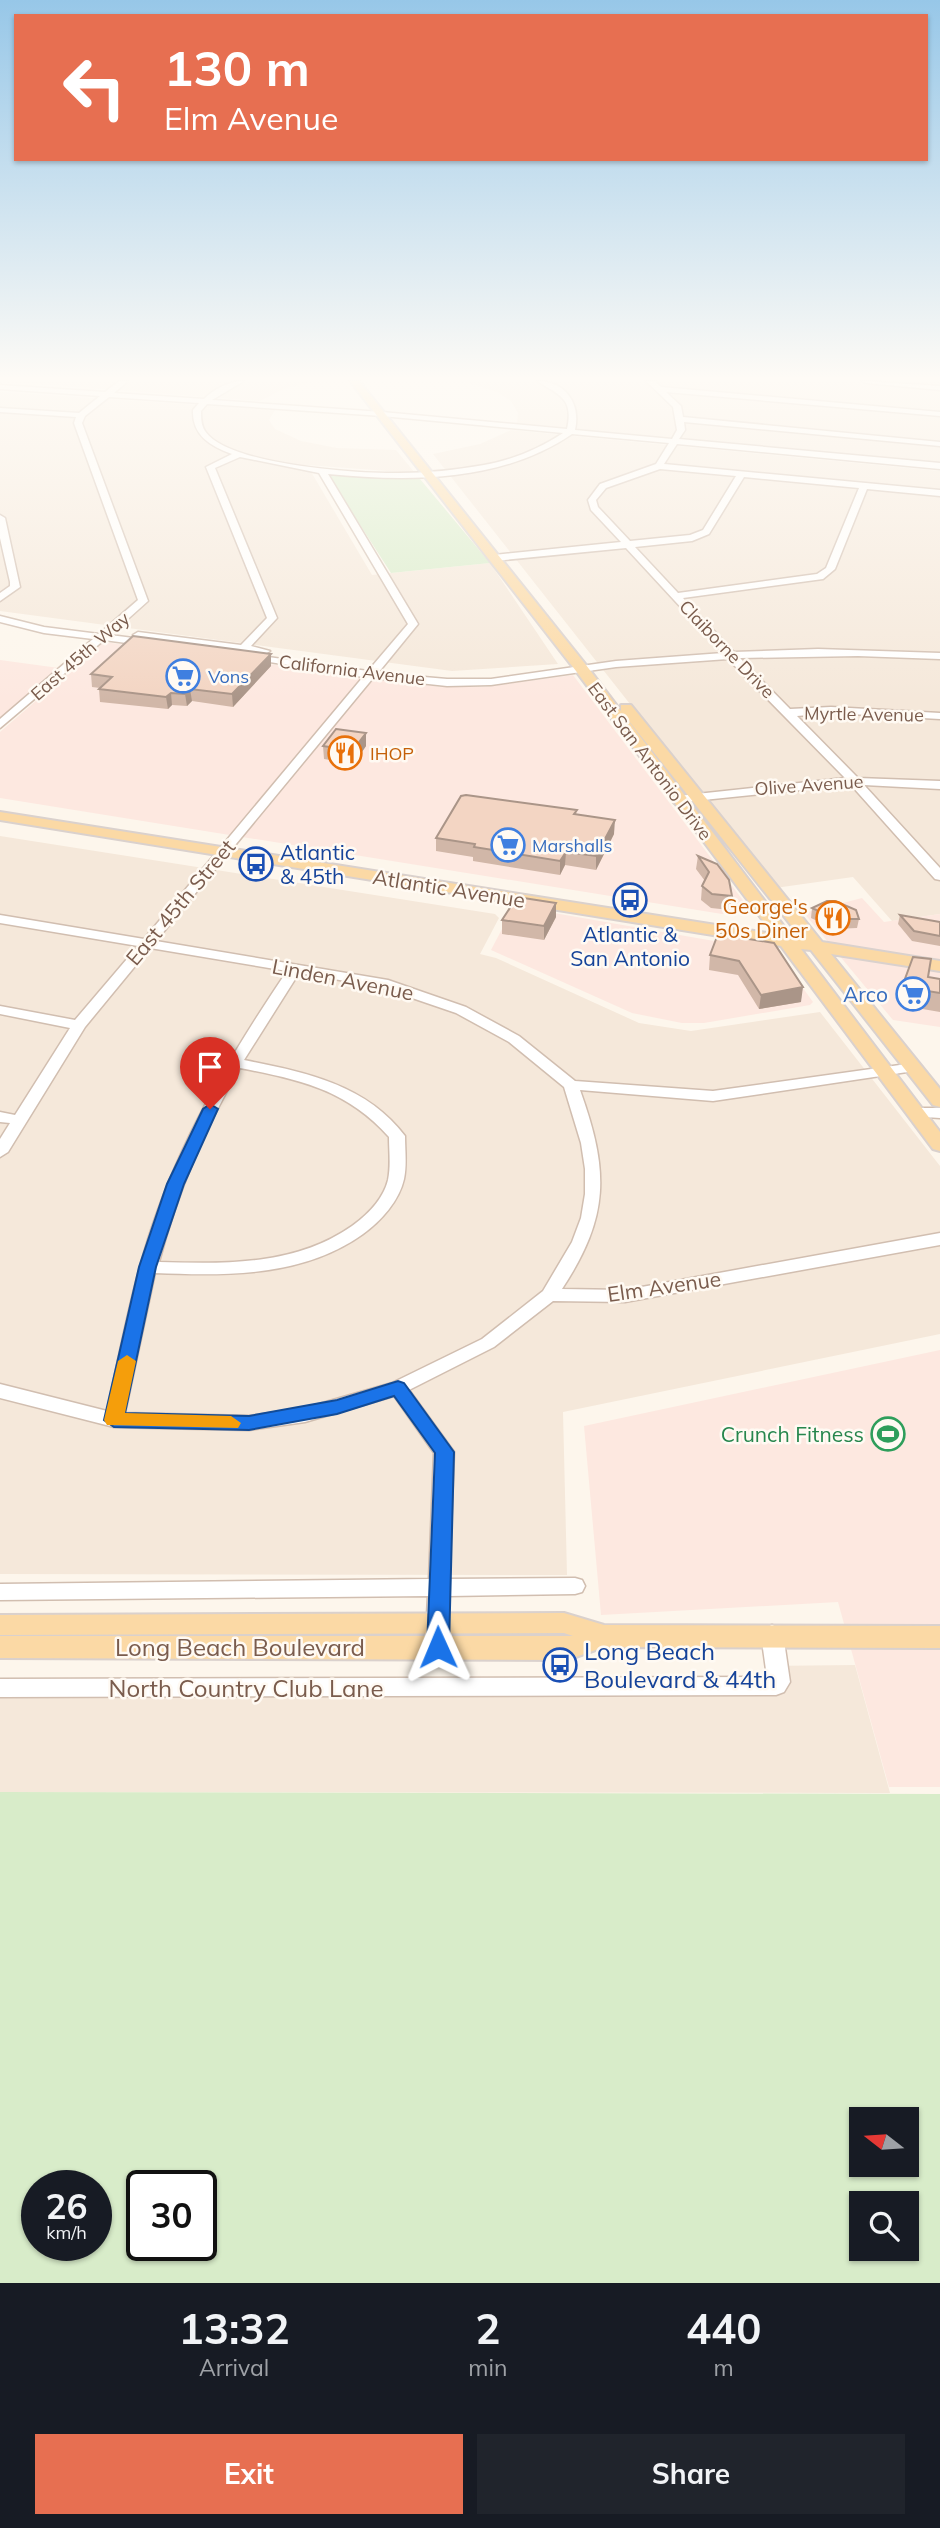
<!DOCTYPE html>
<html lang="en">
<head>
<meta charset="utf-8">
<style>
	:root { --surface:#171b24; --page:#20242c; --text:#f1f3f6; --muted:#9ea1a6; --accent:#e76f51 }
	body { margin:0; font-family:Mulish,sans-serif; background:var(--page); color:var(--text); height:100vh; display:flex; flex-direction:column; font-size:26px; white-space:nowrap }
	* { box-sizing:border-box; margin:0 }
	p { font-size:23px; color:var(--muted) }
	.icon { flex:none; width:38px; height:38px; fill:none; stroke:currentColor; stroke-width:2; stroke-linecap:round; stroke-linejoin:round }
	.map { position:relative; height:2283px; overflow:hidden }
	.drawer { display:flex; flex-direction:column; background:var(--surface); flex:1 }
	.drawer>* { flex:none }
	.top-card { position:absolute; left:14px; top:14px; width:914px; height:147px; border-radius:0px; box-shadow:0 2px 5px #0004; background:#e76f51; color:#fff; overflow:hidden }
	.needle { width:46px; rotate:287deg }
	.buttons { position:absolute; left:849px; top:2107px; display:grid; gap:14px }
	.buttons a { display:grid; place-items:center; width:70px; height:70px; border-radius:0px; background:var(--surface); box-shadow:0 2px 5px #0004; font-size:35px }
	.speed { position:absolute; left:21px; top:2170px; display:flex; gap:14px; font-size:35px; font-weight:700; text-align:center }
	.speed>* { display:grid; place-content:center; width:91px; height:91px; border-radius:50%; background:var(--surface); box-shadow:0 2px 5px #0004; line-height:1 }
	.speed small { font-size:18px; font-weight:400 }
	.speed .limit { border:4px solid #111; border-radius:10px; background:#fff; color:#111 }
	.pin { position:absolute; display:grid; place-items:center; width:60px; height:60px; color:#fff; margin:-72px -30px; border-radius:50% 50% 50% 0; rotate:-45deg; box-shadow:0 0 7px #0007 }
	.pin .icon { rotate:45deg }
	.me { position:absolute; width:77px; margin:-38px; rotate:359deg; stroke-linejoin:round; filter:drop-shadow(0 0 5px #0008) }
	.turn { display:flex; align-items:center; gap:24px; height:147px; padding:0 35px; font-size:32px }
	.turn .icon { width:91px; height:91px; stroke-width:2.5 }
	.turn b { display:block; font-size:49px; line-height:60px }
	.eta { display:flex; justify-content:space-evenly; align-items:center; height:119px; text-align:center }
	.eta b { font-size:42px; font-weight:700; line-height:49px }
	.cta { display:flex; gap:14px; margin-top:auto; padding:14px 35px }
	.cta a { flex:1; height:80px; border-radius:0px; background:var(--accent); color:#fff; font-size:28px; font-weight:700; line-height:80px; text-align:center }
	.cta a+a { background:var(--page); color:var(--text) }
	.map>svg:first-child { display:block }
	.residential { fill:#f5e8da }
	.commercial { fill:#fde8e0 }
	.green { fill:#d8ecc9; fill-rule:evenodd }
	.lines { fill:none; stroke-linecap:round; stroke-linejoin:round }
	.minor-casing { stroke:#d1beb0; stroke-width:3 }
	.major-casing { stroke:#dad1cd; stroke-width:4 }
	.minor { fill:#fff; fill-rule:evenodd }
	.major { fill:#fbd9a5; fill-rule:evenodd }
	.wall { fill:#d1b7a8 }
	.shaded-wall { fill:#aa9588 }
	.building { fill:#f3d5c3; stroke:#aa9588; stroke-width:2 }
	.route { fill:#1a73e8; stroke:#114b97; stroke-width:2 }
	.slow { fill:#f59e0b }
	.labels { text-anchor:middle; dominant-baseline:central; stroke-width:5; stroke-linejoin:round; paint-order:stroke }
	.far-street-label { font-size:18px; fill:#7a5c4d; stroke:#fffaf3 }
	.far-shop-label { font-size:18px; fill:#366cbe; stroke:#fffaf3; text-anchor:start }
	.far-food-label { font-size:18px; fill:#c56008; stroke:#fffaf3; text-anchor:start }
	.transit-label { font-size:21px; fill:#164399; stroke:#fffaf3; text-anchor:start }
	.street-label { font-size:21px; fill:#7a5c4d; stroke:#fffaf3 }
	.food-label { font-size:21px; fill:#c56008; stroke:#fffaf3; text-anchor:end }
	.shop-label { font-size:21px; fill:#366cbe; stroke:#fffaf3; text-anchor:end }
	.leisure-label { font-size:21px; fill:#27864d; stroke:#fffaf3; text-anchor:end }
	.near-street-label { font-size:24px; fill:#7a5c4d; stroke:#fffaf3 }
	.near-transit-label { font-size:24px; fill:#164399; stroke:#fffaf3; text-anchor:start }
</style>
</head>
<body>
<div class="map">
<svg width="940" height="2283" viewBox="0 0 940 2283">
	<rect width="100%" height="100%" fill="#fdf6ec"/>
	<g class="residential">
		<polygon points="0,381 313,381 281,390 260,401"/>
		<polygon points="462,381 940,381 940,463 517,424 518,413 511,401 497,392"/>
		<polygon points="0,392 275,410 269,420 275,429 301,441 337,448 396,450 415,473 307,465 372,575 490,563 558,664 452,671 0,611"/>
		<polygon points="511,430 940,471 940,914 892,921 853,877 775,888 433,454 480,444"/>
		<polygon points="0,836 495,914 499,918 480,954 496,958 639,1023 691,1031 820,1012 940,1166 940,1334 563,1412 567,1575 0,1574"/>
		<polygon points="855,1665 890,1793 0,1792 0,1692 769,1692 766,1666"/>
	</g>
	<g class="commercial">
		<polygon points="104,642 441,687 485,687 573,675 748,907 742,914 722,914 0,798 0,732"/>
		<polygon points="0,660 59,668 0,718"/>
		<polygon points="862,898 884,922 940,914 940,1027 893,1020 804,913"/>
		<polygon points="514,906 777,952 813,1002 810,1005 704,1023 682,1023 632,1013 491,950"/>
		<polygon points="940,1350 940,1787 889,1787 838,1602 601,1615 584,1426"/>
	</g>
	<g class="green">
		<polygon points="326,472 379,478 420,479 490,563 391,573"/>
		<path d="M 0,1792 L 940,1794 L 940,2283 L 0,2283 ZM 861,2119 L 906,2119 L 906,2165 L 861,2165 ZM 37,2186 L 96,2186 L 96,2245 L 37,2245 ZM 142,2186 L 201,2186 L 201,2245 L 142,2245 ZM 861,2203 L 906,2203 L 906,2249 L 861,2249 Z"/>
	</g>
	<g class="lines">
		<defs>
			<g id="minor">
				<path d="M 119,381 L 128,381 L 114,393 L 204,399 C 214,389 229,381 244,381 L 212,400 L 382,412 L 567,429 C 574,398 559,395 537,381 C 565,381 581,403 575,430 L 672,439 L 677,430 L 673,407 L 646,381 L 655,381 L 661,387 L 940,412 L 940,416 L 666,392 L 681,406 L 683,417 L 940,442 L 940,446 L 684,422 L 685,430 L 679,439 L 940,463 L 940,469 L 677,444 L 664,464 L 940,490 L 940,496 L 867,489 L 835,569 L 823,579 L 683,598 L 734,652 L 818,649 L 940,653 L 940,659 L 858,656 L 740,658 L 790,709 L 831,707 L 940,713 L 940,719 L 831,713 L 797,716 L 858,778 L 940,781 L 940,789 L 864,785 L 940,868 L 940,880 L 935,879 L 851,785 L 674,803 L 674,797 L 678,796 L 845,778 L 728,659 L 616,667 L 491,685 L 447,686 L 373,678 L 156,941 L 388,980 L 466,1007 L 519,1036 L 575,1081 L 713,1091 L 914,1063 L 921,1067 L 914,1071 L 713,1101 L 580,1090 C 609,1171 610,1216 562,1289 L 625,1290 L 940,1233 L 940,1245 L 625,1302 L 553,1301 L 494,1347 L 409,1390 L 454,1452 L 449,1579 L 575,1578 L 582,1580 L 585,1586 L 582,1592 L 575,1594 L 449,1596 L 448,1634 L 444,1640 L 437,1643 L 430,1640 L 426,1634 L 428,1596 L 0,1600 L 0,1584 L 429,1579 L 434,1453 L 394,1396 L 305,1422 L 249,1430 L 114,1427 L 0,1398 L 0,1384 L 107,1411 C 122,1344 134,1275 158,1210 C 189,1124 236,1047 287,971 L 150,948 L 85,1027 L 8,1152 L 0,1157 L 0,1139 L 10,1123 L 0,1122 L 0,1112 L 15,1115 L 70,1028 L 0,1014 L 0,1006 L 75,1020 L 138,946 L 0,923 L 0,915 L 144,939 L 363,677 L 251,659 L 247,658 L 247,654 L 368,671 L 408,624 L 319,473 L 240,457 L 215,468 L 277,618 L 251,646 L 270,651 L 265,654 L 246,652 L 239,656 L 234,653 L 236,650 L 134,637 L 133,635 L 138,632 L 241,645 L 267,618 L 206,467 L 232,454 C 210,446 192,435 193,410 L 199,403 L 109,397 L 85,416 L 82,423 L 148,601 L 110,635 L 149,640 L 154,643 L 149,646 L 104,640 L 0,728 L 0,719 L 93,639 L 44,633 L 0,622 L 0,616 L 44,627 L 99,634 L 138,600 L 74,423 L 76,417 L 0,412 L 0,408 L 79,413 L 100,396 L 0,389 L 0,385 L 105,392 ZM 207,404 L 382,416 L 563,433 C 539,449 512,460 484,465 C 456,470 427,473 399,473 C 360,474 227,465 205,431 C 201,425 201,418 201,411 ZM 572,434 L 669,443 L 656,464 L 600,484 L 588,500 L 591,510 L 621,542 L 494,555 L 489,558 L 494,561 L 626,548 L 723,653 L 616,661 L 491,679 L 447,679 L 378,673 L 418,624 L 328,474 C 410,482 502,482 572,434 ZM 660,469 L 736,476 L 703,530 L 690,535 L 630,541 L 598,507 L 596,500 L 606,488 ZM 744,477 L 859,488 L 826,568 L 817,574 L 678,593 L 635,547 L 692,541 L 709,534 ZM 299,973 L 380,987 L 456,1013 L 509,1042 L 564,1087 L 581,1143 L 585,1169 L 585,1194 L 581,1218 L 572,1242 L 543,1291 L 482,1339 L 392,1383 L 305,1408 L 249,1416 L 125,1413 L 155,1273 C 227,1276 303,1277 363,1234 C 381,1221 399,1201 404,1179 C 407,1165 405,1150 405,1136 C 366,1084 304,1072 244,1060 ZM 240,1068 C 300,1080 346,1089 389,1137 C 389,1151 391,1166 388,1180 C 383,1200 367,1215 352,1226 C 295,1266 225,1264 159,1262 C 177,1194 204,1129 240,1068 Z"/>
				<polygon points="862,381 940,386 940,390 866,383"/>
				<polygon points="0,515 5,518 20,587 0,601 0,593 10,586 10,582 0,538"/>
				<polygon points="915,1108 940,1108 940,1118 910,1116 907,1113 910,1110"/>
				<polygon points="772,1625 779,1628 783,1634 790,1682 784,1692 776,1695 0,1697 0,1679 767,1677 761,1634 765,1628"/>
			</g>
			<g id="major">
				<polygon points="350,381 359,381 586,665 792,937 802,939 621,711 621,705 631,705 822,942 940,961 940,971 831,954 940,1089 940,1107 933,1105 811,950 801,949 940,1132 940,1151 933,1149 781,946 0,820 0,812 773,934 576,671"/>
				<polygon points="564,1613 604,1625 940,1626 940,1648 604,1647 567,1660 0,1658 0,1636 573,1636 564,1633 0,1635 0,1615"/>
			</g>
		</defs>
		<use href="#minor" class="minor-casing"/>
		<use href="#major" class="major-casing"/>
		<use href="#minor" class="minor"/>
		<use href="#major" class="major"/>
	</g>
	<g class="wall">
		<polygon points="271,654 271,666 233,707 192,701 187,706 172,705 168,709 100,702 99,689 100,688 92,687 91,674"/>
		<polygon points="336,729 366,746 357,759 353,758 349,763 324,759 323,746"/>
		<polygon points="577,810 576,814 614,834 596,870 565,865 560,875 473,861 473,857 436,851 436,838"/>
		<polygon points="698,856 732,896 730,910 711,908 701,900 702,886 705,881 696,869"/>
		<polygon points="812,908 859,919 857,928 834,929 811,918"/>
		<polygon points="900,915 940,922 940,946 912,941 898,924"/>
		<polygon points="556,917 544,940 502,934 502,920"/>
		<polygon points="718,934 801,1002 759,1009 738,975 709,970 710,955"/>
		<polygon points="928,977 940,979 940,1012 899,1005 902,987"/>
	</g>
	<g class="shaded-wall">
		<polygon points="271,654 271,666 233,707 232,694"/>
		<polygon points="190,689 192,701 187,706 185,694"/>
		<polygon points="171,693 172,705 168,709 166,697"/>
		<polygon points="366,733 366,746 357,759 356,746"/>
		<polygon points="352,745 353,758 349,763 349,750"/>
		<polygon points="615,820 614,834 596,870 596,856"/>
		<polygon points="566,852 565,865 560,875 560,861"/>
		<polygon points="556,903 556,917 544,940 544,926"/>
		<polygon points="803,987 801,1002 759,1009 761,995"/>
	</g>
	<g class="building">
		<polygon points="133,636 271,654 232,694 190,689 185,694 171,693 166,697 99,689 112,677 91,674"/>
		<polygon points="336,729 366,733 356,746 352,745 349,750 323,746"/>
		<polygon points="466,795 577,810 574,814 615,820 596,856 566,852 560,861 474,847 475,844 436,838 461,796"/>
		<polygon points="698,856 717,864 729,880 732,896 712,894 702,886 709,872"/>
		<polygon points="517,897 556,903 544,926 502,920"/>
		<polygon points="827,901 835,901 856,910 859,919 835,919 812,908"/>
		<polygon points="900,915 940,922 940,936 914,931"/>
		<polygon points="718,934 774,943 803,987 761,995 739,961 710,955"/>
		<polygon points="913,957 931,959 928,977 940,979 940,993 902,987"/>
	</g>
	<linearGradient id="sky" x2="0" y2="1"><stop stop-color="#97c7e8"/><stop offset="0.54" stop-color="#fefbf6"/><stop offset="1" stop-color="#fefbf6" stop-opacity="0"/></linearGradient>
	<rect width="940" height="701" fill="url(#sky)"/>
	<polygon class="route" points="210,1104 218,1109 184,1184 156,1267 125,1413 249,1416 337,1400 398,1381 404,1383 454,1452 449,1647 445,1653 438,1656 430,1653 427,1647 435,1453 394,1396 337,1414 249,1430 114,1427 104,1420 139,1267 167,1184 203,1109"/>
	<polygon class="slow" points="127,1355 136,1361 125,1413 231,1416 241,1423 238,1428 107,1425 104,1420 118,1361"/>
	<defs>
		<symbol id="supermarket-ring" viewBox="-11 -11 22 22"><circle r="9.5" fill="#fffaf3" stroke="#3f7fe0" stroke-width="1.5"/><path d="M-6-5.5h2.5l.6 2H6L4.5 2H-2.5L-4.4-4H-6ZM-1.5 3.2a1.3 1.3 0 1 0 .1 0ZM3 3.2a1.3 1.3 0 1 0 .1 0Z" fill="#3f7fe0"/></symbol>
		<symbol id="restaurant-ring" viewBox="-11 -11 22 22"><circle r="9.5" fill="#fffaf3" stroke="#e8710a" stroke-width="1.5"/><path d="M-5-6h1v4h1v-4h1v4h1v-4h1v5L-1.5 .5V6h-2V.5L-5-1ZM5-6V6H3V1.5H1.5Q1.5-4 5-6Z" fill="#e8710a"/></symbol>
		<symbol id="bus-ring" viewBox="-11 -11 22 22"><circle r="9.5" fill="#fffaf3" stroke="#1a4fb4" stroke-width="1.5"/><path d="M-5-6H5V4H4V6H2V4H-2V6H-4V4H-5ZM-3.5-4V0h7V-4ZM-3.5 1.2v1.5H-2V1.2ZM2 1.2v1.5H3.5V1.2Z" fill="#1a4fb4"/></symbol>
		<symbol id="stadium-ring" viewBox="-11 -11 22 22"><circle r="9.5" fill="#fffaf3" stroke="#2e9e5b" stroke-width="1.5"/><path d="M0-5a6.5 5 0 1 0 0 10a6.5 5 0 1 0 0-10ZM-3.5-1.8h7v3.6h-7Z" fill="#2e9e5b"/></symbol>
	</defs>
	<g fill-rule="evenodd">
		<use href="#supermarket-ring" x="164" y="657" width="38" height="38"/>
		<use href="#restaurant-ring" x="326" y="734" width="38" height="38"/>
		<use href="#supermarket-ring" x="489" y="826" width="38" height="38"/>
		<use href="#bus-ring" x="237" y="845" width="38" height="38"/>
		<use href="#bus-ring" x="611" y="881" width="38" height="38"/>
		<use href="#restaurant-ring" x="814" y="899" width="38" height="38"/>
		<use href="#supermarket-ring" x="894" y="975" width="38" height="38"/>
		<use href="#stadium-ring" x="869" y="1415" width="38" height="38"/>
		<use href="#bus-ring" x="541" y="1646" width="38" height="38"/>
	</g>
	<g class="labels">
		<g class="far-street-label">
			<text transform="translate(727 649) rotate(46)">Claiborne Drive</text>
			<text transform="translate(80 656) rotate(-41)">East 45th Way</text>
			<text transform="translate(352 670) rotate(7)">California Avenue</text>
			<text transform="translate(864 714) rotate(1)">Myrtle Avenue</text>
			<text transform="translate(650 761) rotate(53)">East San Antonio Drive</text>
			<text transform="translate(809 785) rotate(-4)">Olive Avenue</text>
		</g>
		<g class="far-shop-label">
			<text x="208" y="676">Vons</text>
			<text x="532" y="845">Marshalls</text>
		</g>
		<g class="far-food-label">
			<text x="370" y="753">IHOP</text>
		</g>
		<g class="transit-label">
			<text x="280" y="852">Atlantic<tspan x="280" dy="24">&amp; 45th</tspan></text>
			<text x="630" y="934" text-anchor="middle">Atlantic &amp;<tspan x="630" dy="24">San Antonio</tspan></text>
		</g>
		<g class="street-label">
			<text transform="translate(449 888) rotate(9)">Atlantic Avenue</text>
			<text transform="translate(180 902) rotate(-50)">East 45th Street</text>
			<text transform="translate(343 979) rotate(11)">Linden Avenue</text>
			<text transform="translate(664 1286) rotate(-8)">Elm Avenue</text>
		</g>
		<g class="food-label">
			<text x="808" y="906">George's<tspan x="808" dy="24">50s Diner</tspan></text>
		</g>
		<g class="shop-label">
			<text x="888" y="994">Arco</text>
		</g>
		<g class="leisure-label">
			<text x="864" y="1434">Crunch Fitness</text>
		</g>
		<g class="near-street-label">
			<text x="240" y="1647">Long Beach Boulevard</text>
			<text x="246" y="1688">North Country Club Lane</text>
		</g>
		<g class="near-transit-label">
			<text x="584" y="1651">Long Beach<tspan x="584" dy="28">Boulevard &amp; 44th</tspan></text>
		</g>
	</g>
</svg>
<div class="buttons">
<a><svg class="needle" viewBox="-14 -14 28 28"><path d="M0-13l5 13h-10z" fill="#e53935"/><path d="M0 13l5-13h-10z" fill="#9ea1a6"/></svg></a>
<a><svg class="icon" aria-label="search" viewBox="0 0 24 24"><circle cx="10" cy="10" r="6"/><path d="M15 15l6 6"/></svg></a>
</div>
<div class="speed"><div>26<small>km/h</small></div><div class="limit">30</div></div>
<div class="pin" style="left:210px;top:1109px;background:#d93025"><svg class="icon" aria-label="arrive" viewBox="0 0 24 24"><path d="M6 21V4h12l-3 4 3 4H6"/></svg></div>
<svg class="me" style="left:438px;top:1647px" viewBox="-20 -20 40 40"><path d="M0-17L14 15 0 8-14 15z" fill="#1a73e8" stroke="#fff" stroke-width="4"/></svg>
<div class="top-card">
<div class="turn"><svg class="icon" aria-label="left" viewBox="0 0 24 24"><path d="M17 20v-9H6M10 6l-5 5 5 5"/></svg><div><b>130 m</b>Elm Avenue</div></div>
</div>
</div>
<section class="drawer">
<div class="eta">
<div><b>13:32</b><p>Arrival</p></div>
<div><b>2</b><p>min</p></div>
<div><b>440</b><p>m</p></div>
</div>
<div class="cta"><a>Exit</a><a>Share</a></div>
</section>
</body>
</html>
